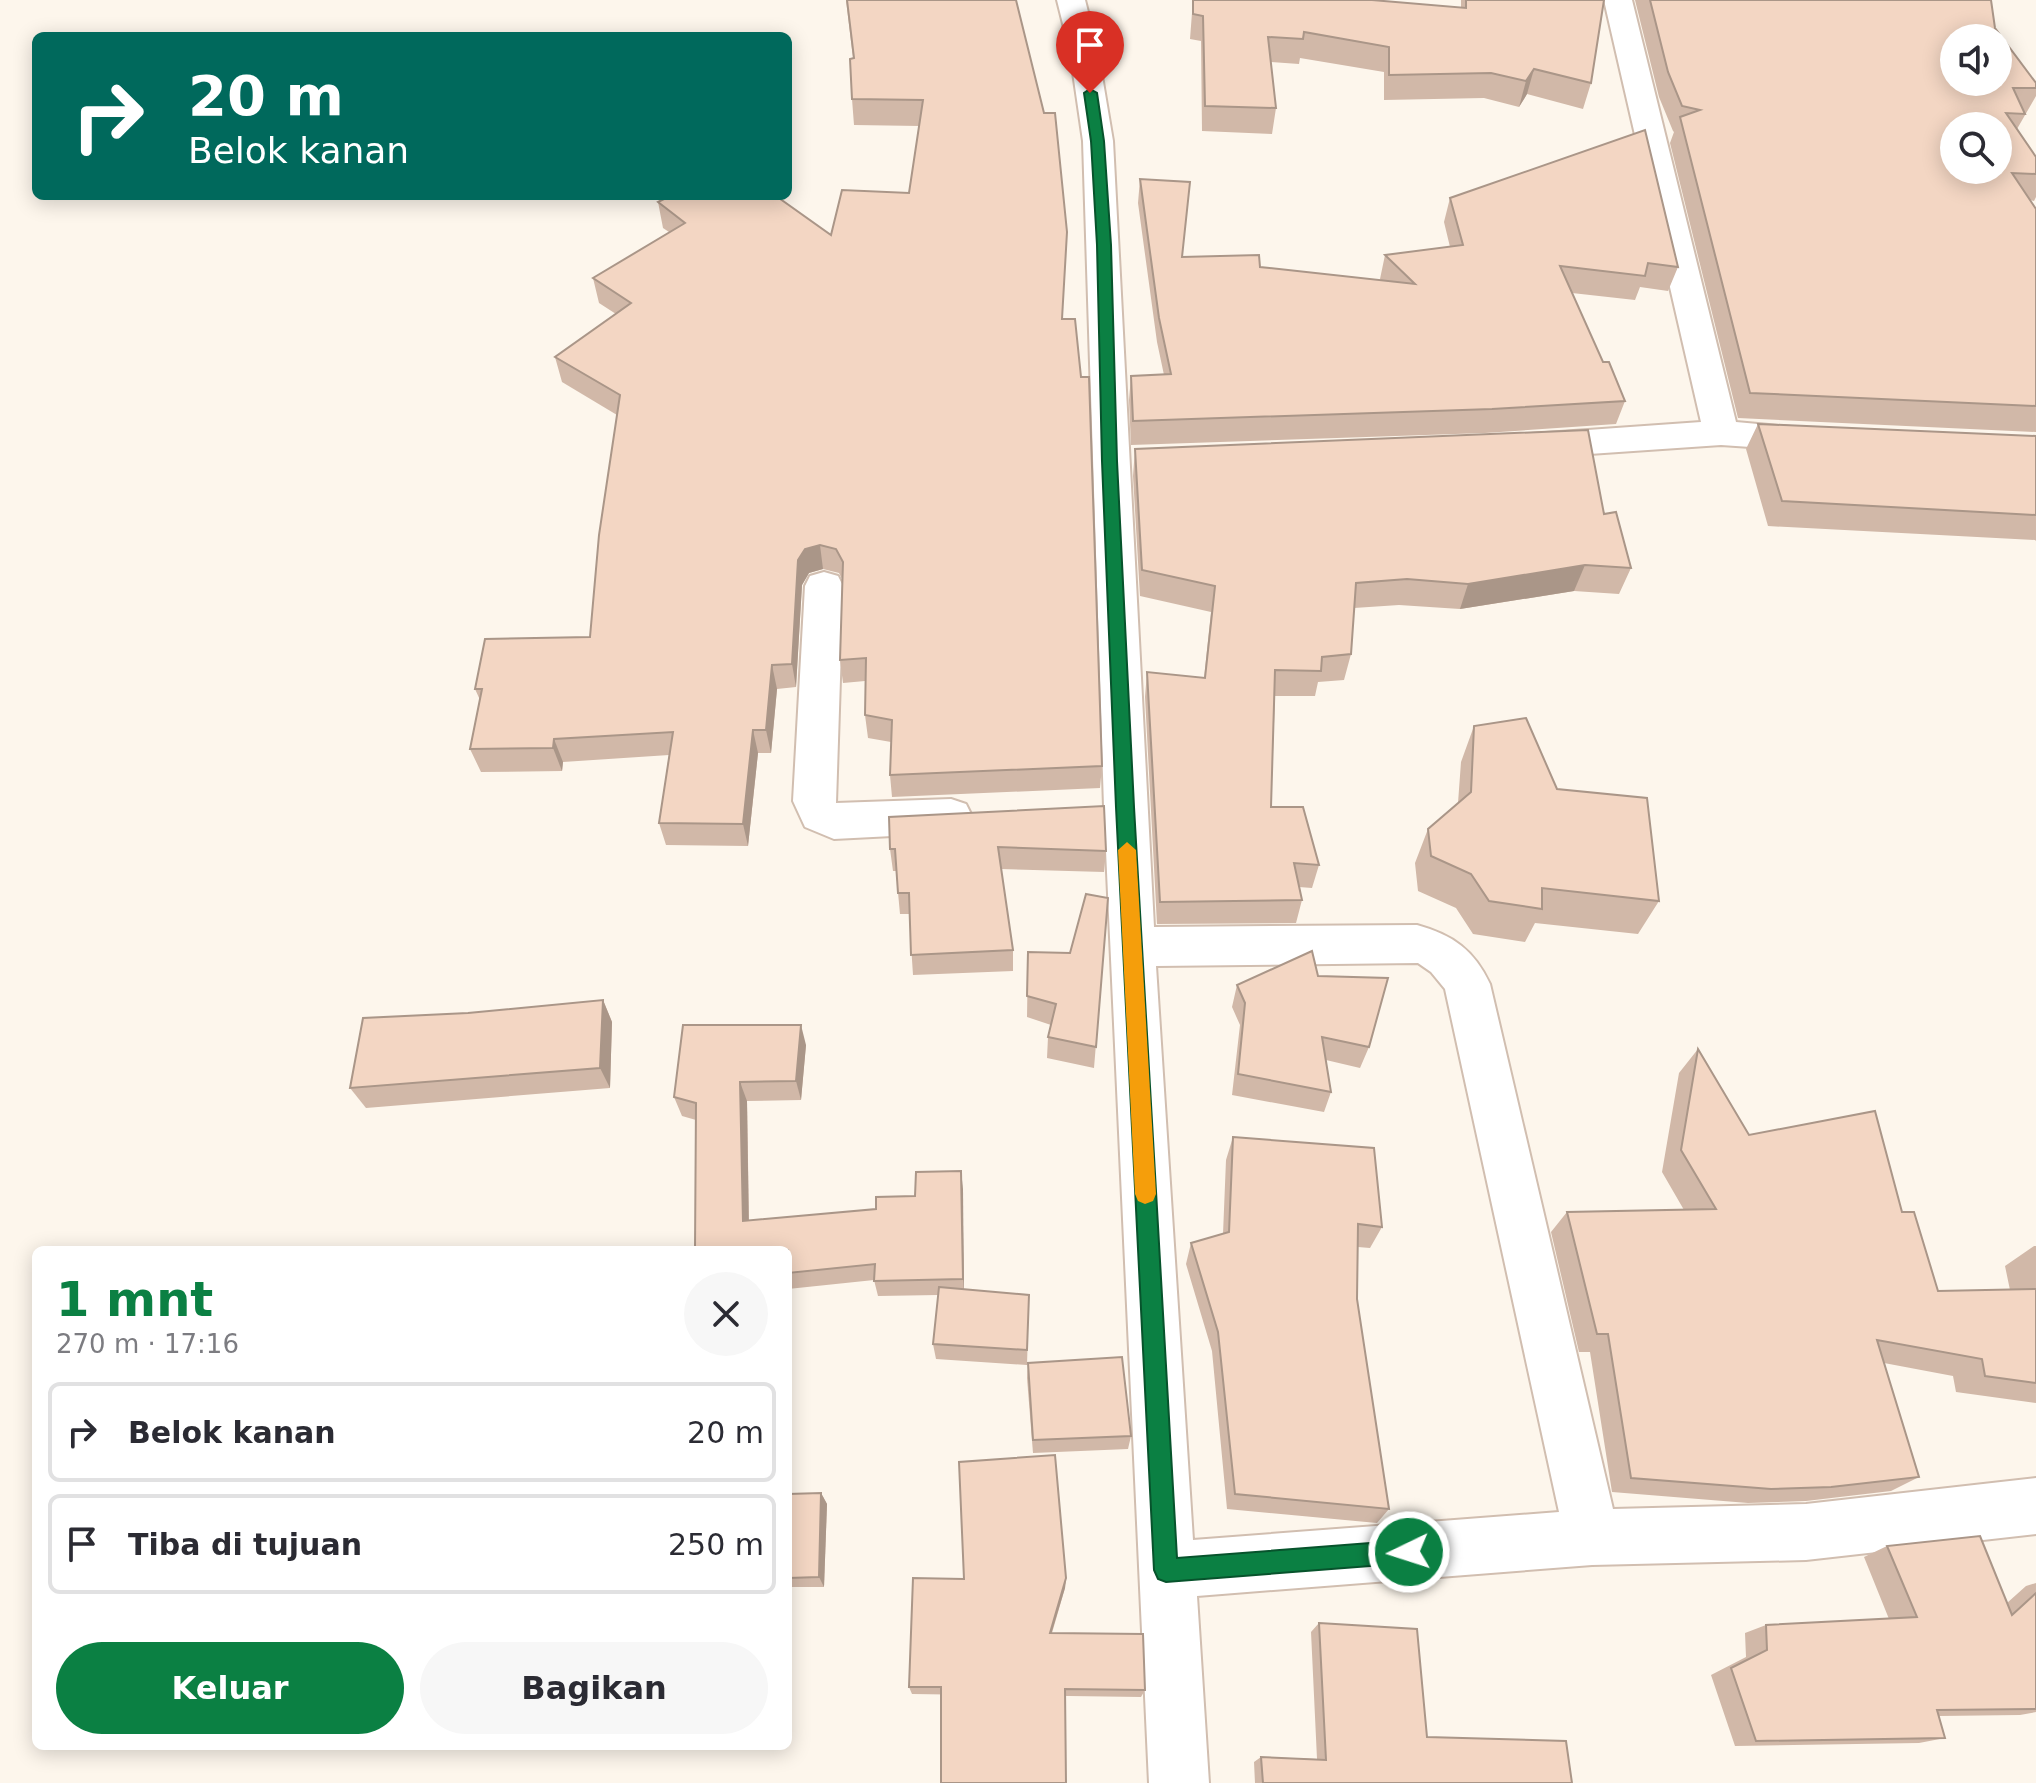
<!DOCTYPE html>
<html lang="id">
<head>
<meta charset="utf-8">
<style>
	:root { --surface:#fff; --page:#f7f7f7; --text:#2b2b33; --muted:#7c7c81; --line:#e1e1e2; --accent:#0b8043 }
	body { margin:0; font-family:"DejaVu Sans",sans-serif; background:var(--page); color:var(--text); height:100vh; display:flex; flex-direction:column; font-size:30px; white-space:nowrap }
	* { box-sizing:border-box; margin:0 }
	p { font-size:26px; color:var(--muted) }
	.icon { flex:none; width:44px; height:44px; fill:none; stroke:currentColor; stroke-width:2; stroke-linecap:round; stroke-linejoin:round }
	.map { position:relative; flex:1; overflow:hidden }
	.side { position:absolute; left:32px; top:1246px; width:760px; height:504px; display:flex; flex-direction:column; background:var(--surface); border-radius:12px; box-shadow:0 4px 20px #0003 }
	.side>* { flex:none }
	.guide { position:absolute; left:32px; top:32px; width:760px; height:168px; border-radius:12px; box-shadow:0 4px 20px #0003; background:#00695c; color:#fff; overflow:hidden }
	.tools { position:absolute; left:1940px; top:24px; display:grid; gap:16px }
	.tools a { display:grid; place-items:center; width:72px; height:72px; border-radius:50%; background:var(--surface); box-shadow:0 4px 20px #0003; font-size:40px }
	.pin { position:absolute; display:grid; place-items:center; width:68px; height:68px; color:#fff; margin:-82px -34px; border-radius:50% 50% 50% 0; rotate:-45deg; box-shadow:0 0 8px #0007 }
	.pin .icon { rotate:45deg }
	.me { position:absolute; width:88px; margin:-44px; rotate:266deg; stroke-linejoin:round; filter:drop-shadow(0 0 6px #0008) }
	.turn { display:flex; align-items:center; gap:28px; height:168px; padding:0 24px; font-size:36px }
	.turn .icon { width:104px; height:104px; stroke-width:2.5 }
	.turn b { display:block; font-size:56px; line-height:68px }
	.round { display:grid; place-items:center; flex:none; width:84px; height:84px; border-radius:42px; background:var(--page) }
	.summary { display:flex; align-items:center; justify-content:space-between; height:136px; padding:0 24px }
	h1 { font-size:48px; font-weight:700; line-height:60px; color:var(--accent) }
	.cta { display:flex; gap:16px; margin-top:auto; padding:16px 24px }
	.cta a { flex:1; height:92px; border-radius:48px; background:var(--accent); color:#fff; font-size:32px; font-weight:700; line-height:92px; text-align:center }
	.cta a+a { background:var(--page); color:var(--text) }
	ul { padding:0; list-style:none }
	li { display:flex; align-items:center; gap:24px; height:100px; margin:0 16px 12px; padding:0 8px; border:4px solid var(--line); border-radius:12px }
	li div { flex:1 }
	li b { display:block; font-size:30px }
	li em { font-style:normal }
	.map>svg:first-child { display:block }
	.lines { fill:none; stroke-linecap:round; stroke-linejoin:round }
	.minor-casing { stroke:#d1beb0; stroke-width:4 }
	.minor { fill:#fff; fill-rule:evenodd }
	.wall { fill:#d1b8a8 }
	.shaded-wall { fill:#aa9688 }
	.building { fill:#f3d6c3; stroke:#aa9688; stroke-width:2; fill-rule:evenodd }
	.route { fill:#0b8043; stroke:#07532c; stroke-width:2 }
	.slow { fill:#f59e0b }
</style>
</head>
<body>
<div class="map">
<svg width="2036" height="1783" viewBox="0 0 2036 1783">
	<rect width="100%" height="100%" fill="#fdf6ec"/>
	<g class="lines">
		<defs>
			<g id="minor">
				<path d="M 1057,0 L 1085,0 L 1098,52 L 1113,141 L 1154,927 L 1417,925 C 1453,935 1474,950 1490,984 L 1613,1509 L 1806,1504 L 2036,1478 L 2036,1534 L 1806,1560 L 1592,1565 L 1197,1596 L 1209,1783 L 1149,1783 L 1104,807 L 1083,141 L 1070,52 ZM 1418,963 L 1431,972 L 1445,989 L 1559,1512 L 1193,1540 L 1156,966 Z"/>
				<polygon points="1604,0 1632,0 1736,422 1823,430 1828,439 1823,448 1810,451 1721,445 1531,458 1518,455 1513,446 1518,437 1531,434 1701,422"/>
				<polygon points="824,572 838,576 843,586 836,803 951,799 966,804 972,816 966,828 951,833 834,839 805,827 793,801 805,586 810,576"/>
			</g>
		</defs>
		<use href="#minor" class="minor-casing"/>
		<use href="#minor" class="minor"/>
	</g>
	<g class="wall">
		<polygon points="846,0 1016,0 1067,232 1062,319 1102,766 1100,788 892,797 890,775 891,742 868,738 865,715 865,681 843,683 840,660 842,579 839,573 823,569 809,573 802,585 796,687 777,689 771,753 758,753 748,846 666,845 659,823 669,755 563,762 562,771 481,772 470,749 480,700 475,689 590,637 617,415 562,382 555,357 616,314 599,303 593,278 669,232 663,228 658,202 831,235 909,193 920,126 854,125 852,99 853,58"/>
		<polygon points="1193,0 1461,8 1461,0 1604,0 1591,83 1583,109 1527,94 1519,107 1484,98 1384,100 1384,72 1300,58 1299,64 1271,62 1276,108 1272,134 1202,131 1201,41 1190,39"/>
		<polygon points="1635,0 1991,0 1995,28 2036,83 2036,96 2017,129 2036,157 2036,197 2034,201 2030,200 2036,209 2036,432 1738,418 1670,143 1674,132 1673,131 1659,97"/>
		<polygon points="1140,179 1182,257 1260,267 1381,280 1380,279 1385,255 1450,247 1444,222 1450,198 1678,267 1668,291 1640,287 1635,300 1572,293 1603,362 1625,401 1616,424 1485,433 1131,445 1129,400 1131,376 1164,375 1157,342 1138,203"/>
		<polygon points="1758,424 2036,436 2036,541 2035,540 1768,526 1746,449"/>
		<polygon points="1135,449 1604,514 1631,568 1619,594 1574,591 1460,609 1399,605 1354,608 1351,654 1344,680 1318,682 1315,696 1275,696 1271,807 1319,865 1312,888 1299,887 1302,900 1296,923 1157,924 1145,697 1147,672 1204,678 1211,612 1140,596 1133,476"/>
		<polygon points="1474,726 1557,789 1659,901 1638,934 1535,923 1525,942 1473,934 1456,908 1418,891 1415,863 1428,829 1458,803 1461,762"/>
		<polygon points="889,817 1106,851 1104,872 1001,869 1013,950 1013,971 913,975 909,914 900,914 896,871 893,871 890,849"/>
		<polygon points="1108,898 1094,1068 1047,1058 1048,1037 1051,1025 1027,1017 1028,952 1070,953"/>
		<polygon points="1237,985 1369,1047 1360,1068 1326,1060 1331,1092 1324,1112 1232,1095 1240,1025 1232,1007"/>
		<polygon points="603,1000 612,1022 610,1088 366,1108 350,1088 468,1013"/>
		<polygon points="806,1045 801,1100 747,1101 749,1221 876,1209 915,1196 961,1171 964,1289 1029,1295 1027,1365 936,1359 933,1344 938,1295 878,1296 874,1280 788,1289 788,1250 695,1250 696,1120 682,1116 674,1097"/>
		<polygon points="1698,1049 1749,1135 1902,1212 1938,1291 2010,1290 2005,1266 2034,1246 2036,1246 2036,1403 1956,1392 1953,1376 1884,1363 1919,1477 1891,1491 1806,1501 1748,1503 1612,1492 1590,1352 1579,1352 1551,1232 1567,1212 1684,1210 1662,1172 1679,1073"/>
		<polygon points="1233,1137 1382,1227 1370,1248 1358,1247 1357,1299 1389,1509 1377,1523 1227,1509 1212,1351 1186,1264 1191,1243 1223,1234 1226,1160"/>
		<polygon points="1028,1363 1131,1436 1128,1449 1033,1453 1027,1378"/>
		<polygon points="821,1493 827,1504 824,1587 788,1587 788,1494"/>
		<polygon points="1887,1546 2007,1603 2026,1586 2036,1583 2036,1712 2020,1715 1939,1716 1945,1738 1919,1743 1735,1746 1711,1675 1746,1657 1745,1633 1766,1625 1889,1619 1864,1557"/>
		<polygon points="1066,1578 1065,1588 1052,1633 1145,1690 1141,1697 912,1694 909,1687"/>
		<polygon points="1319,1623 1427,1737 1572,1783 1255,1783 1254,1762 1261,1757 1317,1759 1311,1632"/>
	</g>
	<g class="shaded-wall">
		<polygon points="1534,69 1527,94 1519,107 1526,81"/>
		<polygon points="820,545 823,569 809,573 802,585 796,687 792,664 798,560 805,549"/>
		<polygon points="1585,565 1574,591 1460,609 1468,584"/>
		<polygon points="772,665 777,689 771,753 766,730"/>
		<polygon points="753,730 758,753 748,846 743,824"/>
		<polygon points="554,739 563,762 562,771 553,748"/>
		<polygon points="603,1000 612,1022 610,1088 600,1068"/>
		<polygon points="801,1025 806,1045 801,1100 796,1081"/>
		<polygon points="740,1082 747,1101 749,1238 743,1221"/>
		<polygon points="961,1171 963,1189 964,1294 963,1279"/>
		<polygon points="821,1493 827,1504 824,1587 819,1577"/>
		<polygon points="1066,1578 1065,1588 1049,1641 1050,1633"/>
	</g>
	<g class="building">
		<polygon points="847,0 1016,0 1044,113 1055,113 1067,232 1062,319 1075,319 1081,377 1089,377 1102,766 890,775 892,720 865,715 866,658 840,660 843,562 836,549 820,545 805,549 798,560 792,664 772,665 766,730 753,730 743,824 659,823 673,732 554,739 553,748 470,749 482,689 475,689 485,639 590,637 599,535 620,395 555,357 631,303 593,278 685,223 658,202 670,196 776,196 831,235 842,190 909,193 923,100 852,99 850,59 854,58"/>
		<polygon points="1193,0 1372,0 1466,8 1466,0 1604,0 1591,83 1534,69 1526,81 1491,73 1389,75 1389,47 1304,32 1303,39 1268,37 1276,108 1205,106 1203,16 1193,14"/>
		<path d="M 1650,0 L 1991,0 L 1995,28 L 2036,83 L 2036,88 L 2013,88 L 2025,114 L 2006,113 L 2036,157 L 2036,174 L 2012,173 L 2036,209 L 2036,406 L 1750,393 L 1680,117 L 1700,110 L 1682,106 L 1668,72 ZM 1954,38 L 1998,38 L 1998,82 L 1954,82 ZM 1954,126 L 1998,126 L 1998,170 L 1954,170 Z"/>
		<polygon points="1645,130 1678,267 1648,263 1645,276 1560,266 1603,362 1609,362 1625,401 1492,409 1133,421 1131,376 1171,374 1159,318 1140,179 1190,182 1182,257 1259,255 1260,267 1415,284 1385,255 1463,245 1450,198"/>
		<polygon points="1758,424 2036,436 2036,515 1782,501"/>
		<polygon points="1588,430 1604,514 1616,512 1631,568 1585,565 1468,584 1407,579 1356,583 1351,654 1322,657 1321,671 1275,670 1271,807 1303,807 1319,865 1294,863 1302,900 1160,902 1147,672 1205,678 1215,586 1142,570 1135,449"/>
		<polygon points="1526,718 1557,789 1647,798 1659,901 1542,888 1542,909 1489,901 1471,874 1431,856 1428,829 1471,792 1474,726"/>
		<polygon points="1104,806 1106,851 998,847 1013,950 911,955 909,893 898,893 895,849 890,849 889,817"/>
		<polygon points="1086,894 1108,898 1096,1047 1048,1037 1056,1004 1027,996 1028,952 1070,953"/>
		<polygon points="1312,951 1318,976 1388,978 1369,1047 1322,1037 1331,1092 1238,1074 1245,1003 1237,985"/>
		<polygon points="603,1000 600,1068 350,1088 363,1018 468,1013"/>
		<polygon points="683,1025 801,1025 796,1081 740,1082 743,1221 876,1209 876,1197 915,1196 916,1172 961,1171 963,1279 874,1281 875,1264 788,1273 788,1250 695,1250 696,1103 674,1097"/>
		<polygon points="1698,1049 1749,1135 1875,1111 1902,1212 1914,1212 1938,1291 2036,1289 2036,1383 1985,1376 1982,1359 1877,1340 1919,1477 1831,1487 1771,1489 1631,1478 1608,1334 1597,1334 1567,1212 1716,1209 1681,1150"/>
		<polygon points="1233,1137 1374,1148 1382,1227 1358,1224 1357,1299 1389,1509 1235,1494 1218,1332 1191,1243 1229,1232"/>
		<polygon points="939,1287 1029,1295 1027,1350 933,1344"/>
		<polygon points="1122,1357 1131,1436 1033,1440 1028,1363"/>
		<polygon points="1055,1455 1066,1578 1050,1633 1143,1634 1145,1690 1065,1689 1066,1783 941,1783 941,1687 909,1687 913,1578 964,1579 959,1462"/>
		<polygon points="821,1493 819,1577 788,1578 788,1494"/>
		<polygon points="1980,1536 2012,1615 2036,1593 2036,1709 1937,1710 1945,1738 1756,1741 1731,1668 1767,1650 1766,1625 1917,1617 1887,1546"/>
		<polygon points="1319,1623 1417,1629 1427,1737 1566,1741 1572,1783 1263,1783 1261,1757 1326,1760"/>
	</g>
	<polygon class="route" points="1090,89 1097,93 1104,141 1111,245 1117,461 1134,807 1177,1558 1409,1540 1418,1543 1421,1552 1418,1560 1409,1563 1166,1582 1158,1579 1154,1570 1116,807 1102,461 1097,245 1091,141 1084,93"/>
	<polygon class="slow" points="1127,842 1136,850 1156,1194 1153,1201 1145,1204 1138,1201 1135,1194 1118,850"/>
</svg>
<div class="tools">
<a><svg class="icon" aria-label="sound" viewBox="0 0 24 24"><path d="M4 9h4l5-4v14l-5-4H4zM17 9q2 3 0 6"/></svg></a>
<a><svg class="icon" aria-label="search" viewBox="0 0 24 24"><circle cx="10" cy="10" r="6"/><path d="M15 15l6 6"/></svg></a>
</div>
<div class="pin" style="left:1090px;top:93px;background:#d93025"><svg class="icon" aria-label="arrive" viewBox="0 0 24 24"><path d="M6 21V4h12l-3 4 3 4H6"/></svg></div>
<svg class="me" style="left:1409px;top:1552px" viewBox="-20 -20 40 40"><circle r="17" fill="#0b8043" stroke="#fff" stroke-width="3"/><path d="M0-11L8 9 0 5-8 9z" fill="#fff"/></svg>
<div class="guide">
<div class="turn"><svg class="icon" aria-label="right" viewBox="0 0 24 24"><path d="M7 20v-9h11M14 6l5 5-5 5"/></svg><div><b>20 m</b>Belok kanan</div></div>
</div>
<section class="side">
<div class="summary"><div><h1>1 mnt</h1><p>270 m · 17:16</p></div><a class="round"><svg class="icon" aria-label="close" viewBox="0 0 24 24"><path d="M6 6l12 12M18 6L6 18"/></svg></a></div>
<ul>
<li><svg class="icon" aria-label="right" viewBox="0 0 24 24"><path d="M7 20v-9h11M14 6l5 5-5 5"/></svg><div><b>Belok kanan</b></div><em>20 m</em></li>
<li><svg class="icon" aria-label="arrive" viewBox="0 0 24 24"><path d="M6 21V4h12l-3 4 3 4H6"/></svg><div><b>Tiba di tujuan</b></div><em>250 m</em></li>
</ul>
<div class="cta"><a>Keluar</a><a>Bagikan</a></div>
</section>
</div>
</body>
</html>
